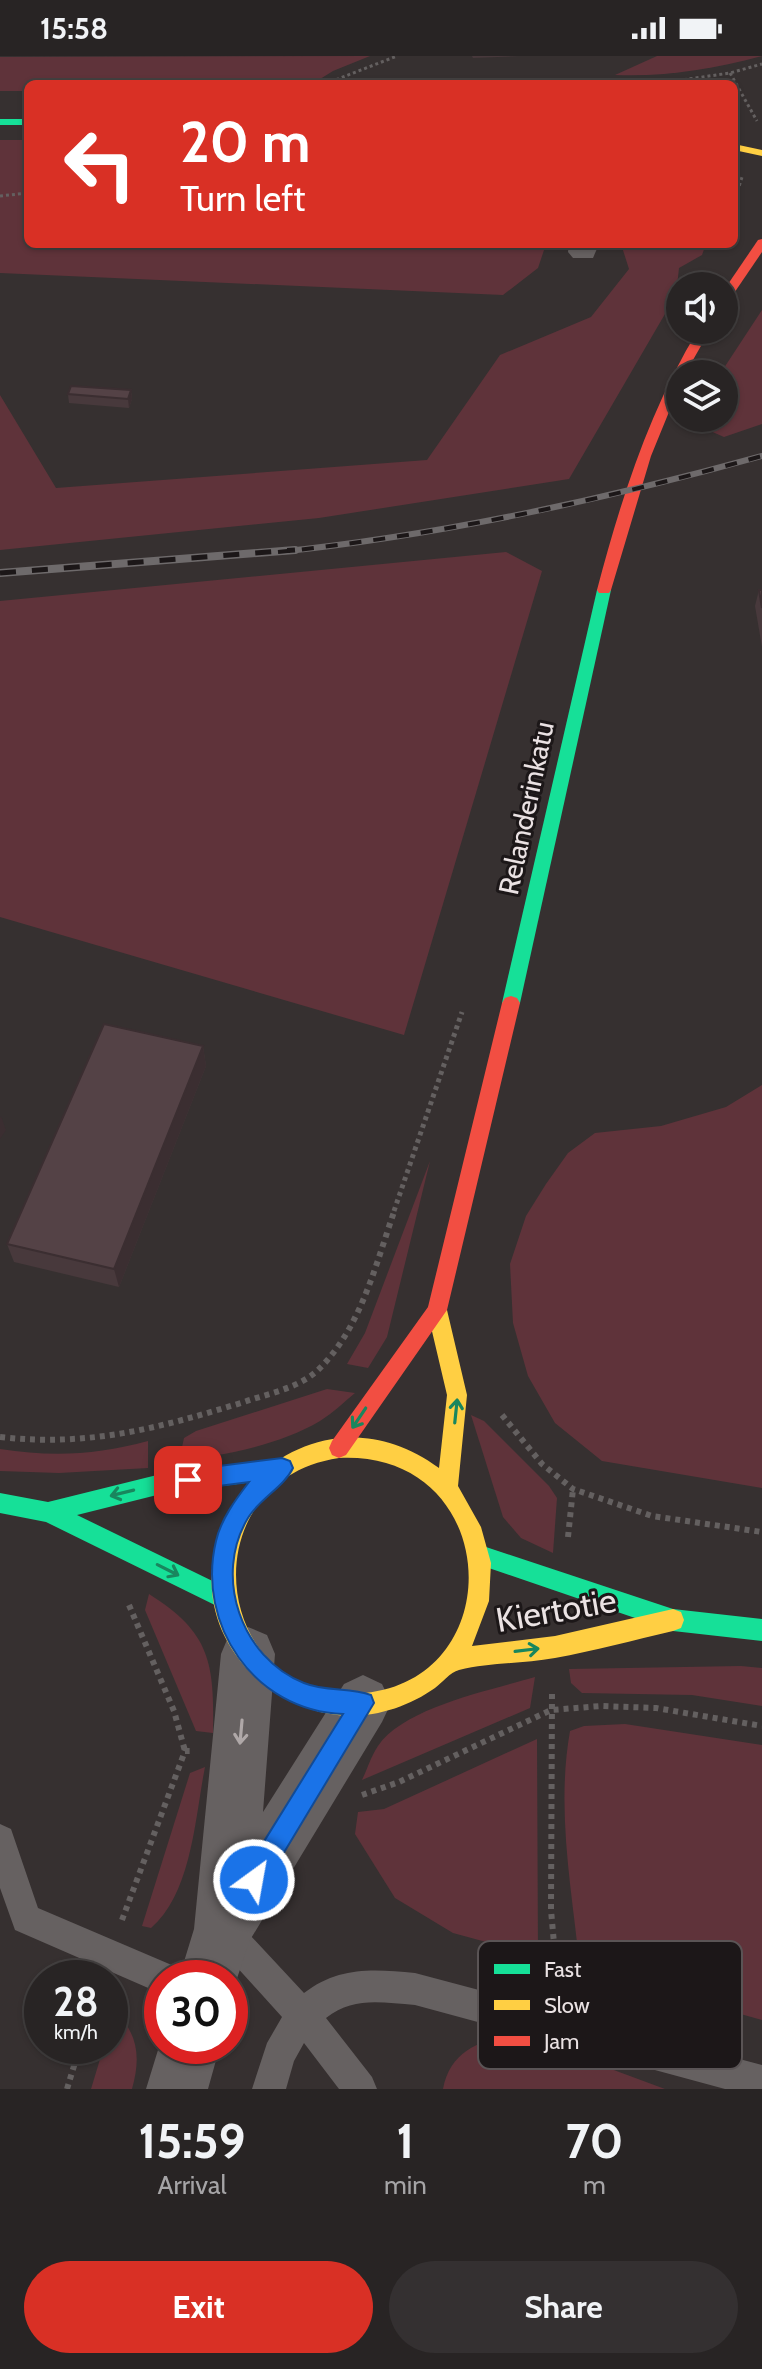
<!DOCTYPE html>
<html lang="en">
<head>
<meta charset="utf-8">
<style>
	:root { --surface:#282424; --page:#343031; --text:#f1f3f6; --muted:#a5a4a6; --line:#444141; --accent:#d93025 }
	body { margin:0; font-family:Cabin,sans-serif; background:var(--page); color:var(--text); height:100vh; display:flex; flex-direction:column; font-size:30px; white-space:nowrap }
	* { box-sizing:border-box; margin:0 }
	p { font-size:26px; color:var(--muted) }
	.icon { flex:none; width:44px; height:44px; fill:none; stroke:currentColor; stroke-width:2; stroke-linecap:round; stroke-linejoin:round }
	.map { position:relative; height:2033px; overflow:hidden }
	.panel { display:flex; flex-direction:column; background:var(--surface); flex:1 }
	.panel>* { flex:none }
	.banner { position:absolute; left:24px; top:24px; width:714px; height:168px; border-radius:12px; box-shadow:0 2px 6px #0004,0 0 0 2px var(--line); background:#d93025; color:#fff; overflow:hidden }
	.fabs { position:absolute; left:666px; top:216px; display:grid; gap:16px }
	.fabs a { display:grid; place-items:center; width:72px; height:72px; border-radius:50%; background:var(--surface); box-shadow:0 2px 6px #0004,0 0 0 2px var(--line); font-size:40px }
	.speed { position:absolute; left:24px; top:1904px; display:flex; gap:16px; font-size:40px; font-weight:700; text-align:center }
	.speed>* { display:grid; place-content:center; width:104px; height:104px; border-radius:50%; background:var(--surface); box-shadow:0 2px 6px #0004,0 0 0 2px var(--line); line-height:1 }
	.speed small { font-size:20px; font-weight:400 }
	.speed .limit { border:12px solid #d22; background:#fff; color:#111 }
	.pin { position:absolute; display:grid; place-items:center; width:68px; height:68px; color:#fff; margin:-34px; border-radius:16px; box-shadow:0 4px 12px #0006 }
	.me { position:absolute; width:88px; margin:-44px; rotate:32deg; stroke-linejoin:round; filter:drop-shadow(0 0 6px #0008) }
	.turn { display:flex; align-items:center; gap:28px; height:168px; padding:0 24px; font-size:36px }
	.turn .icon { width:104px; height:104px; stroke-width:2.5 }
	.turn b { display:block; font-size:56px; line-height:68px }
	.eta { display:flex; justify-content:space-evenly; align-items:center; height:136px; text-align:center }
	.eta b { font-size:48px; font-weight:700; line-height:56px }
	.cta { display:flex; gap:16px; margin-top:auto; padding:16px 24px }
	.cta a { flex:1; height:92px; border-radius:48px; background:var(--accent); color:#fff; font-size:32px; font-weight:700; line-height:92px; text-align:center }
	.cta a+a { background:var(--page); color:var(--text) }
	.status { display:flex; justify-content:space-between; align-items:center; height:56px; padding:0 40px; background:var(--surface); direction:ltr }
	.status svg { height:22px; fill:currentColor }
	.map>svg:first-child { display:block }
	.green { fill:#5f333a }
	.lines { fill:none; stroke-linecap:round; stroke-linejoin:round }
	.path-far2 { stroke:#646060; stroke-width:3; stroke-dasharray:3 3; stroke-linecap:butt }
	.path-far1 { stroke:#646060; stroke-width:5; stroke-dasharray:4 4; stroke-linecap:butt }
	.path { stroke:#646060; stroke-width:6; stroke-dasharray:5 5; stroke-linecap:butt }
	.lane { fill:#666161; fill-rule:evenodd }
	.street { fill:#666161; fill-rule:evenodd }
	.fast { fill:#16e098; fill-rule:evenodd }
	.slow { fill:#ffcf43; fill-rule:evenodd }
	.jam { fill:#f24e42; fill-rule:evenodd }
	.rail-far1-casing { stroke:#6e6a6b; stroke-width:6 }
	.rail-casing { stroke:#6e6a6b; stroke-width:8 }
	.rail-far1 { stroke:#1c1718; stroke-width:4; stroke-dasharray:12; stroke-linecap:butt }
	.rail { stroke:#1c1718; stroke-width:5; stroke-dasharray:16; stroke-linecap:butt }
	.wall { fill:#48393c }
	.shaded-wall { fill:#3b2e31 }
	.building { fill:#544246; stroke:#3b2e31; stroke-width:2 }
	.oneway { stroke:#19865e }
	.oneway2 { stroke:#afa8a8 }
	.route { fill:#1a73e8; stroke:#114b97; stroke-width:2 }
	.labels { text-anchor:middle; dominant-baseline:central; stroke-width:6; stroke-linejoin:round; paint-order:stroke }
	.street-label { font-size:28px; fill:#eae2e3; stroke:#1c1718 }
	.near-street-label { font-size:34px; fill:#eae2e3; stroke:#1c1718 }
	.key { fill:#1c1718; stroke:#5a5455; stroke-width:2 }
	.key-label { font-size:22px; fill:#eae2e3 }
</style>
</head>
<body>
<div class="status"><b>15:58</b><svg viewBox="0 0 49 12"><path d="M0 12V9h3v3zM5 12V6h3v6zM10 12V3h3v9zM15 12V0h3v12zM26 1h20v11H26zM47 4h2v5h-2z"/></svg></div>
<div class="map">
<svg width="762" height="2033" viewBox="0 0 762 2033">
	<rect width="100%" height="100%" fill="#363030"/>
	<g class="green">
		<polygon points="370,0 333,15 312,28 28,28 28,35 0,35 0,1"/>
		<path d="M 657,0 L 762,0 C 713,13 666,21 615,19 Z"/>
		<polygon points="0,84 28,84 28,188 546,188 538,212 503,239 0,217"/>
		<polygon points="621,188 706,188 702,199 679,212 676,239 569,423 319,462 0,494 0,339 56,432 427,404 500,299 591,261 629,213"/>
		<polygon points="762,254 762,368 724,381 701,371 704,362 724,362 724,318 720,318"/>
		<polygon points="506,496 542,515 404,979 0,861 0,545"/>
		<polygon points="762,1029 762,1432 602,1405 555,1367 528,1320 513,1267 510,1208 526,1160 546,1128 568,1097 595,1077 661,1070 726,1051"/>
		<polygon points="430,1105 387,1281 368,1312 347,1308 365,1277"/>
		<path d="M 327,1333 L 355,1337 C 344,1346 333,1357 320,1365 C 280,1389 225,1399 179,1405 L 184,1382 L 196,1375 Z"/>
		<polygon points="471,1359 484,1365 549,1430 557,1442 553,1497 521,1482 503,1461"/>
		<path d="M 148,1385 L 148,1412 L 59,1417 L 0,1415 L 0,1393 C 52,1401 97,1399 148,1385 Z"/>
		<path d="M 149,1538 C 211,1577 214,1607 213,1677 L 196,1675 L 145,1554 Z"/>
		<polygon points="741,1610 762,1612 762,1650 692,1639 582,1637 571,1627 569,1613"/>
		<path d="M 535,1621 L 530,1652 L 362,1724 C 367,1714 371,1700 378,1690 C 404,1651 492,1634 535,1621 Z"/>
		<path d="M 625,1668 L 762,1689 L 762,1964 L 580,1913 C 572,1834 556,1754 570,1675 L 584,1670 Z"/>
		<polygon points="537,1683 538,1900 453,1877 395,1842 355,1778 358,1756 384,1753"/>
		<path d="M 205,1711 C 195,1761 192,1837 151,1872 L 142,1870 L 190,1717 Z"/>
		<path d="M 115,1955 C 138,1978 141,2001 132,2033 L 91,2033 L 104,1990 L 110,1990 Z"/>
		<path d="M 522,1980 L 665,2033 L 443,2033 C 450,1993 485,1981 522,1980 Z"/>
	</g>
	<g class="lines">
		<g class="path-far2">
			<polyline points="730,17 757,65"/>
			<polyline points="325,28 397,0"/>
			<polyline points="654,28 730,17 762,8"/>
			<polyline points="0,140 28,137"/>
			<polyline points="734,147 742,121"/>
		</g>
		<polyline class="path-far1" points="394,1155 462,956"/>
		<g class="path">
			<polyline points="502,1359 542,1408 573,1433 652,1460 762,1476"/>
			<path d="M 0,1381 C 90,1391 159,1372 244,1346 C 270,1337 301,1332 321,1311 C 362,1269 376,1207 395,1153"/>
			<polyline points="568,1481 573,1433"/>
			<polyline points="129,1549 174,1655 185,1695"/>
			<polyline points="552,1638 551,1854 558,1932"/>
			<polyline points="362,1739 399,1726 551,1654 601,1650 656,1652 762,1670"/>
			<polyline points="122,1864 185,1695 190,1695"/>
			<polyline points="67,2033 80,1990"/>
		</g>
		<g class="lane">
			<polygon points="0,1768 11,1773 38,1852 174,1910 178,1922 162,1922 162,1938 15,1874 0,1832"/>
			<path d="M 225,1859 L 236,1864 L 304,1937 C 339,1910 374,1913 415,1917 L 762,2009 L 762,2033 L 725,2033 L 415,1949 C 382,1947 354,1940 326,1962 L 372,2021 L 377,2033 L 339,2033 L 304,1987 L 294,2005 L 286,2033 L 252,2033 L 267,1987 L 282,1961 L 214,1886 L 209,1875 L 214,1864 Z"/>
		</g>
		<g class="street">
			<polygon points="569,188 599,188 593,202 573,202 568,196"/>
			<polygon points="248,1571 267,1579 275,1598 263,1756 344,1628 363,1619 382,1628 391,1647 382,1666 250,1884 230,1943 230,1922 179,1922 194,1873 221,1598 229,1579"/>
			<polygon points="162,1981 162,1990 220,1990 208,2033 146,2033"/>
		</g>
		<g class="fast">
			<rect x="0" y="63" width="28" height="6"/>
			<polygon points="604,529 611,534 520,947 517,952 505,952 502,947 597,534"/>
			<polygon points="282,1402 289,1405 292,1412 289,1419 282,1422 157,1439 77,1459 231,1534 234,1542 231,1550 223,1553 46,1466 0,1457 0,1437 48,1446 157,1419"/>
			<polygon points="480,1489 673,1553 762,1563 762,1585 673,1575 480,1509 472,1506 469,1499 472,1492"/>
		</g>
		<g class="slow">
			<polygon points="734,88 762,94 762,100 734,94"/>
			<path d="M 437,1245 L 444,1248 L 447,1254 L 467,1339 L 458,1430 L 481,1471 L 491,1507 L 489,1545 L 472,1590 L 555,1580 L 673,1553 L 681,1556 L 684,1564 L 681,1572 L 673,1575 C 634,1584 594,1595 555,1602 C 523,1608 490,1606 459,1614 C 450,1616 442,1627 435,1632 C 411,1649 380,1660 350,1660 C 316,1659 281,1645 256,1622 C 131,1504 294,1305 439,1412 L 447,1339 L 427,1254 L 430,1248 ZM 339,1402 C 501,1394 513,1622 365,1637 C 212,1652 185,1425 339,1402 Z"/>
		</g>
		<g class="jam">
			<polygon points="762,183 762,196 728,246 724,247 724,234 758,184"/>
			<path d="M 698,274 L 710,274 L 685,318 L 680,318 L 680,329 L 651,400 L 611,534 L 609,537 L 599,537 L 597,534 C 621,443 649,355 698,274 Z"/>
			<polygon points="511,940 517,942 520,947 447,1254 346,1399 339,1402 332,1399 329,1392 332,1385 428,1251 502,947 505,942"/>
		</g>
		<defs>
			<path id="rail-far1" d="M 278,496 C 442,479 603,444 762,400"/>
			<polyline id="rail" points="0,517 295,494"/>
		</defs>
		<use href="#rail-far1" class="rail-far1-casing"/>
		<use href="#rail" class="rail-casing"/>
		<use href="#rail-far1" class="rail-far1"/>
		<use href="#rail" class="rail"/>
	</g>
	<g class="wall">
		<polygon points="472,0 520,0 473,2"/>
		<polygon points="131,334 132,343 129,352 69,347 68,338"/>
		<polygon points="759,534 762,534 762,591 755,550"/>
		<polygon points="203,990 206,1010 119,1231 14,1206 7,1188"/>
	</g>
	<g class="shaded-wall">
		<polygon points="131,334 132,343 129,352 128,343"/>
		<polygon points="203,990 206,1010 119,1231 114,1213"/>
		<polygon points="1,1060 6,1074 0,1083 0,1062"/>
	</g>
	<g class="building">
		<polygon points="71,330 131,334 128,343 68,338"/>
		<polygon points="759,534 762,534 762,552"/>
		<polygon points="104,968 203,990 114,1213 7,1188"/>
	</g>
	<defs><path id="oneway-shaft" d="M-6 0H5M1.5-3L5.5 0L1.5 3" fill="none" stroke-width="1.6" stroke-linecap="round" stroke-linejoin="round" transform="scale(2)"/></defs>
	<g class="oneway">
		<use href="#oneway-shaft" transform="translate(456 1355) rotate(-84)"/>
		<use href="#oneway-shaft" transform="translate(359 1362) rotate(124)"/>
		<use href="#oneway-shaft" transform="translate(122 1437) rotate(166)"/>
		<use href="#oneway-shaft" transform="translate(168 1514) rotate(27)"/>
		<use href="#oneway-shaft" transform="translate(527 1594) rotate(-7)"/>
	</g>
	<use class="oneway2" href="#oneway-shaft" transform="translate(241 1676) rotate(95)"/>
	<path class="route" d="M 282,1402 L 290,1405 L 293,1412 C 284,1431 259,1443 248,1462 C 213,1520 241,1602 304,1627 C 326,1636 350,1631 371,1639 L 374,1647 L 262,1833 L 254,1836 L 245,1833 L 242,1824 L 245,1816 L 343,1658 C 254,1655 196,1568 216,1485 C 221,1463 236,1443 249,1426 L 188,1434 L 181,1432 L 178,1424 L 181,1417 L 188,1414 Z"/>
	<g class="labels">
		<g class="street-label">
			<text transform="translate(526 752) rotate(-78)">Relanderinkatu</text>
		</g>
		<g class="near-street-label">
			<text transform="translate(556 1554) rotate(-10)">Kiertotie</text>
		</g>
	</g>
	<rect x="478" y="1885" width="264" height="128" rx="12" class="key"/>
	<rect x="494" y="1908" width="36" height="10" fill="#16e098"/>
	<rect x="494" y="1944" width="36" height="10" fill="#ffcf43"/>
	<rect x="494" y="1980" width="36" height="10" fill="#f24e42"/>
	<g class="key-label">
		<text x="544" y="1921">Fast</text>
		<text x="544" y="1957">Slow</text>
		<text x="544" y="1993">Jam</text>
	</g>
</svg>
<div class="fabs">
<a><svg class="icon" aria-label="sound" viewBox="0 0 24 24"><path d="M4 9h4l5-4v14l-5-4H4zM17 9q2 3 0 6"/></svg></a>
<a><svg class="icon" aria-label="layers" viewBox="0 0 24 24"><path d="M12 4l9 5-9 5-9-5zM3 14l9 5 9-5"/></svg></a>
</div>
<div class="speed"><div>28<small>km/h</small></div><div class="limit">30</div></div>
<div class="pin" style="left:188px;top:1424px;background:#d93025"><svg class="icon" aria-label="arrive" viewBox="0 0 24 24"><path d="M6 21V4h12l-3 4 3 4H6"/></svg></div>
<svg class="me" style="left:254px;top:1824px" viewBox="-20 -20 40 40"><circle r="17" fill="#1a73e8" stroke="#fff" stroke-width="3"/><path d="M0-11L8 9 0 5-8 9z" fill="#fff"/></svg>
<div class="banner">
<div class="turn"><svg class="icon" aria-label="left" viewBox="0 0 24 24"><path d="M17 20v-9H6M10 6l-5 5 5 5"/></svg><div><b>20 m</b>Turn left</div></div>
</div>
</div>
<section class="panel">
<div class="eta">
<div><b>15:59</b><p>Arrival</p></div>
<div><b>1</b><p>min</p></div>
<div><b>70</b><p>m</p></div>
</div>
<div class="cta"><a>Exit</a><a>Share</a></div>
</section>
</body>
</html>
